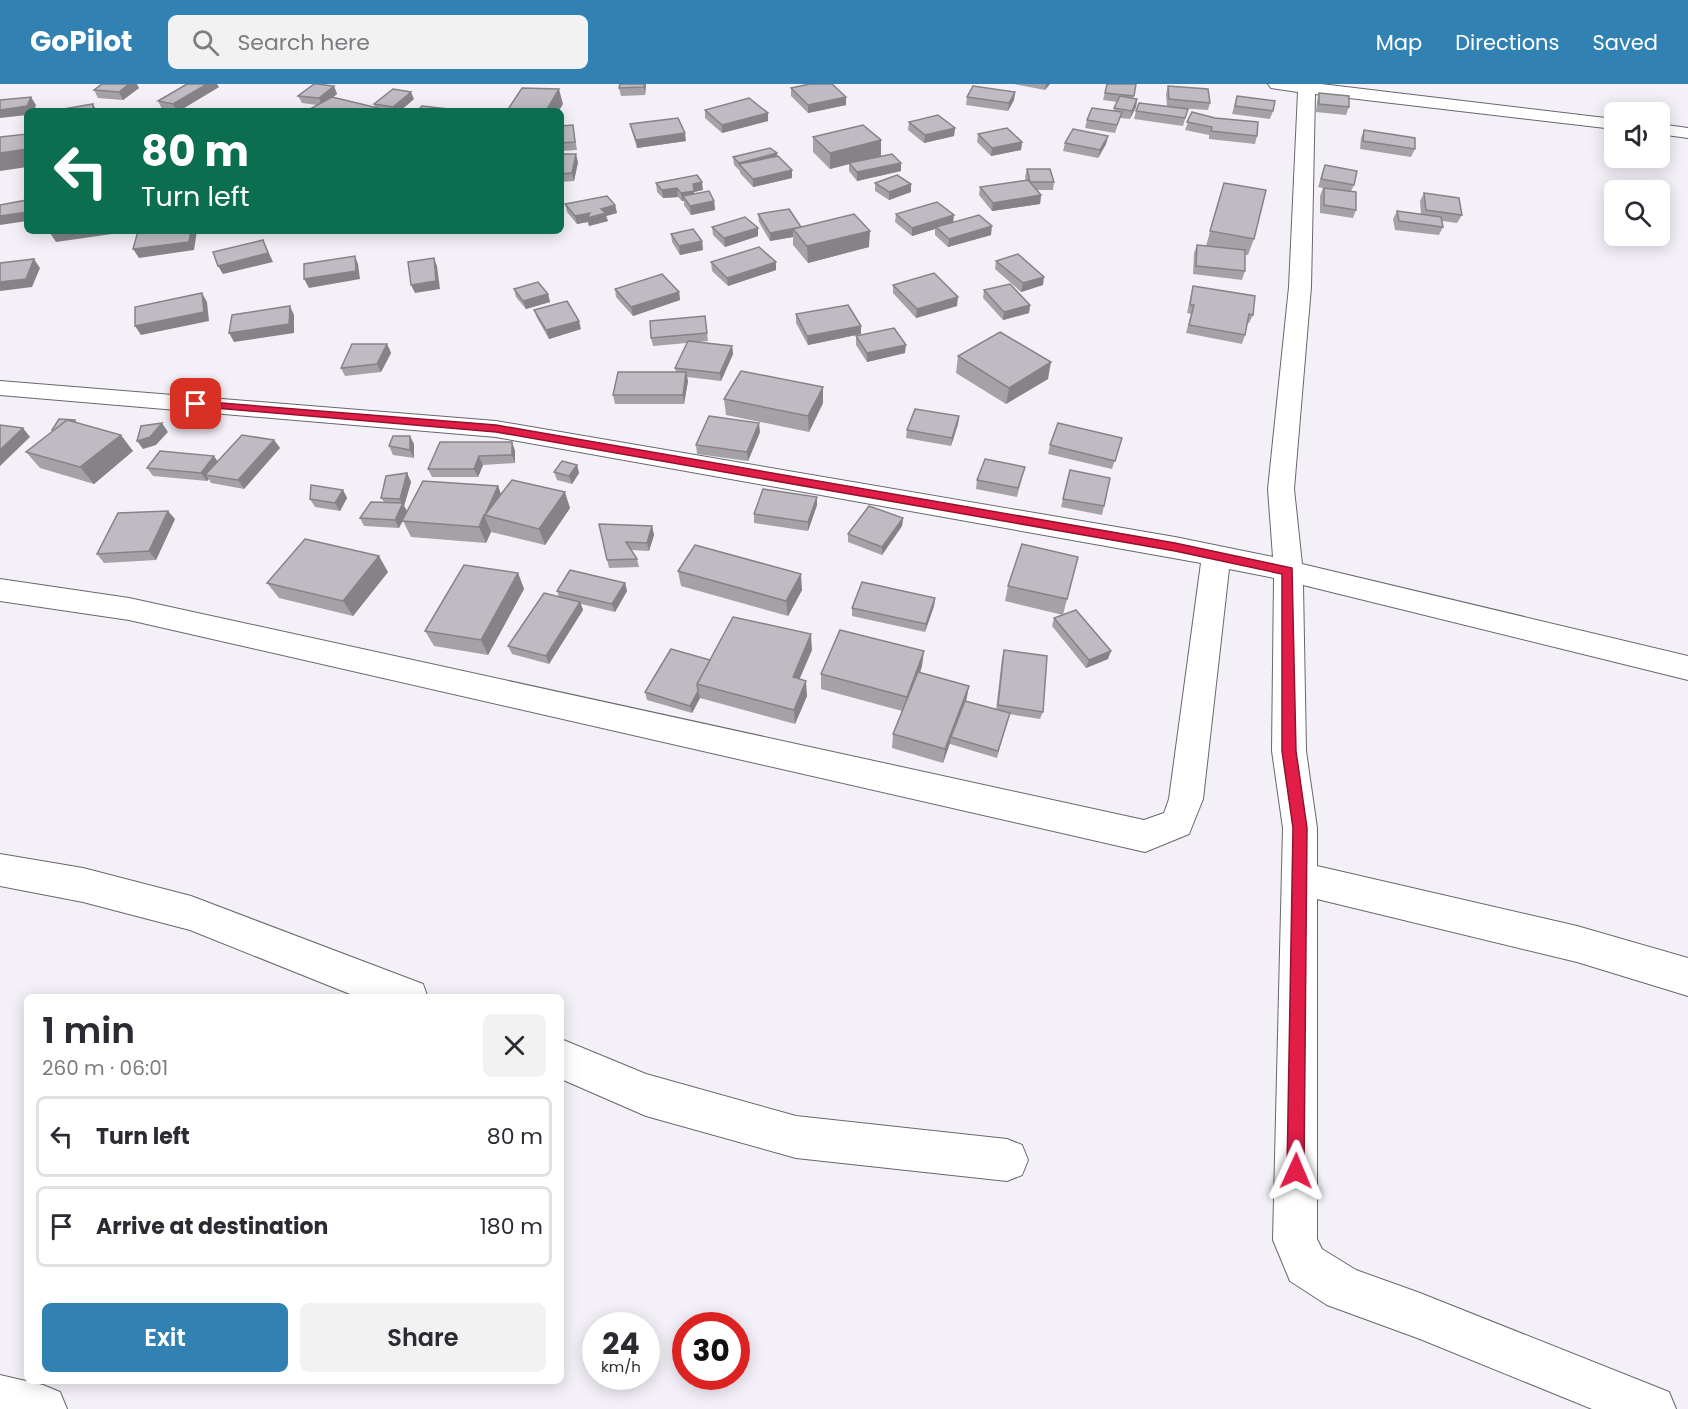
<!DOCTYPE html>
<html lang="en">
<head>
<meta charset="utf-8">
<style>
	:root { --surface:#fff; --page:#f2f2f3; --text:#2b2b33; --muted:#7c7c81; --line:#e1e1e2; --accent:#3182b3 }
	body { margin:0; font-family:Poppins,sans-serif; background:var(--page); color:var(--text); height:100vh; display:flex; flex-direction:column; font-size:22px; white-space:nowrap }
	* { box-sizing:border-box; margin:0 }
	p { font-size:20px; color:var(--muted) }
	.icon { flex:none; width:33px; height:33px; fill:none; stroke:currentColor; stroke-width:2; stroke-linecap:round; stroke-linejoin:round }
	.map { position:relative; flex:1; overflow:hidden }
	.sheet { position:absolute; left:24px; top:910px; width:540px; height:390px; display:flex; flex-direction:column; background:var(--surface); border-radius:9px; box-shadow:0 3px 15px #0003 }
	.sheet>* { flex:none }
	.banner { position:absolute; left:24px; top:24px; width:540px; height:126px; border-radius:9px; box-shadow:0 3px 15px #0003; background:#0b6e4f; color:#fff; overflow:hidden }
	.controls { position:absolute; left:1604px; top:18px; display:grid; gap:12px }
	.controls a { display:grid; place-items:center; width:66px; height:66px; border-radius:9px; background:var(--surface); box-shadow:0 3px 15px #0003; font-size:30px }
	.speed { position:absolute; left:582px; top:1228px; display:flex; gap:12px; font-size:30px; font-weight:700; text-align:center }
	.speed>* { display:grid; place-content:center; width:78px; height:78px; border-radius:50%; background:var(--surface); box-shadow:0 3px 15px #0003; line-height:1 }
	.speed small { font-size:15px; font-weight:400 }
	.speed .limit { border:9px solid #d22; background:#fff; color:#111 }
	.pin { position:absolute; display:grid; place-items:center; width:51px; height:51px; color:#fff; margin:-26px; border-radius:12px; box-shadow:0 3px 9px #0006 }
	.me { position:absolute; width:66px; margin:-33px; rotate:1deg; stroke-linejoin:round; filter:drop-shadow(0 0 4px #0008) }
	.turn { display:flex; align-items:center; gap:21px; height:126px; padding:0 18px; font-size:27px }
	.turn .icon { width:78px; height:78px; stroke-width:2.5 }
	.turn b { display:block; font-size:42px; line-height:51px }
	.round { display:grid; place-items:center; flex:none; width:63px; height:63px; border-radius:9px; background:var(--page) }
	.headline { display:flex; align-items:center; justify-content:space-between; height:102px; padding:0 18px }
	h1 { font-size:36px; font-weight:600; line-height:45px }
	.button { display:flex; gap:12px; margin-top:auto; padding:12px 18px }
	.button a { flex:1; height:69px; border-radius:9px; background:var(--accent); color:#fff; font-size:24px; font-weight:600; line-height:69px; text-align:center }
	.button a+a { background:var(--page); color:var(--text) }
	ul { padding:0; list-style:none }
	li { display:flex; align-items:center; gap:18px; height:81px; margin:0 12px 9px; padding:0 6px; border:3px solid var(--line); border-radius:9px }
	li div { flex:1 }
	li b { display:block; font-size:22px }
	li em { font-style:normal }
	header { display:flex; align-items:center; gap:36px; box-sizing:border-box; height:84px; padding:0 30px; background:var(--accent); color:#fff }
	header strong { font-size:28px }
	nav { display:flex; gap:33px; margin-inline-start:auto; font-size:21px }
	.search { width:420px; height:54px; background:var(--page); display:flex; align-items:center; gap:15px; box-sizing:border-box; padding:0 21px; border-radius:9px; color:var(--muted); font-size:22px }
	.map>svg:first-child { display:block }
	.lines { fill:none; stroke-linecap:round; stroke-linejoin:round }
	.minor-casing { stroke:#69666c; stroke-width:2 }
	.minor { fill:#fff; fill-rule:evenodd }
	.wall { fill:#a4a1a7 }
	.shaded-wall { fill:#868388 }
	.building { fill:#bfbbc2; stroke:#868388; stroke-width:1.5 }
	.route { fill:#e11d48; stroke:#92132f; stroke-width:1.5 }
</style>
</head>
<body>
<header>
<strong>GoPilot</strong>
<div class="search"><svg class="icon" aria-label="search" viewBox="0 0 24 24"><circle cx="10" cy="10" r="6"/><path d="M15 15l6 6"/></svg>Search here</div>
<nav><a>Map</a><a>Directions</a><a>Saved</a></nav>
</header>
<div class="map">
<svg width="1688" height="1325" viewBox="0 0 1688 1325">
	<rect width="100%" height="100%" fill="#f4f0f8"/>
	<g class="lines">
		<defs>
			<g id="minor">
				<polygon points="1268,0 1321,0 1614,35 1614,45 1315,10 1311,203 1294,405 1302,480 1688,572 1688,596 1303,501 1306,667 1317,744 1317,782 1577,842 1688,874 1688,912 1577,878 1317,815 1317,1155 1322,1165 1356,1186 1420,1209 1669,1308 1676,1325 1592,1325 1420,1255 1327,1221 1290,1197 1273,1156 1283,744 1272,667 1274,494 1229,485 1203,715 1189,750 1145,768 129,536 0,517 0,495 129,514 1144,736 1164,729 1169,715 1201,479 496,353 0,311 0,297 496,337 1175,453 1273,473 1268,405 1289,203 1298,8 1271,4"/>
				<polygon points="1659,40 1688,44 1688,54 1659,50"/>
				<polygon points="0,770 83,784 191,812 423,900 428,914 360,914 190,846 83,818 0,802"/>
				<polygon points="561,955 646,990 796,1032 1007,1055 1022,1061 1028,1076 1022,1091 1007,1097 796,1074 646,1032 561,995"/>
				<polygon points="0,1291 43,1301 60,1308 67,1325 0,1325"/>
			</g>
		</defs>
		<use href="#minor" class="minor-casing"/>
		<use href="#minor" class="minor"/>
	</g>
	<g class="wall">
		<polygon points="620,0 646,0 645,11 621,12 619,4"/>
		<polygon points="1014,0 1050,0 1045,6"/>
		<polygon points="1107,0 1136,0 1133,14 1137,15 1136,23 1130,35 1120,34 1115,49 1085,44 1087,36 1113,27 1117,18 1103,16"/>
		<polygon points="334,2 337,10 333,13 375,23 374,20 414,15 400,27 308,27 308,26 317,21 302,19 298,12"/>
		<polygon points="1168,2 1210,19 1208,26 1179,24 1188,25 1183,42 1134,35 1136,27 1167,23 1166,10"/>
		<polygon points="219,3 179,27 162,25 158,17"/>
		<polygon points="139,4 123,16 98,14 94,6"/>
		<polygon points="791,4 846,21 808,29 791,12"/>
		<polygon points="1015,8 1014,16 1008,27 966,21 967,13"/>
		<polygon points="1319,9 1349,23 1346,31 1316,28 1317,17"/>
		<polygon points="1237,12 1273,27 1270,35 1232,30"/>
		<polygon points="705,26 768,29 768,37 722,49 705,34"/>
		<polygon points="1192,28 1257,52 1255,60 1209,55 1209,51 1185,46"/>
		<polygon points="909,38 955,44 954,52 924,59 908,46"/>
		<polygon points="630,40 686,57 637,64 632,48"/>
		<polygon points="573,41 577,66 561,67 561,42"/>
		<polygon points="1364,46 1415,65 1411,73 1360,65 1361,54"/>
		<polygon points="978,50 1022,58 1021,66 991,72 977,58"/>
		<polygon points="1108,52 1106,60 1098,74 1063,67 1065,59"/>
		<polygon points="813,53 881,56 881,72 901,79 901,87 857,97 849,87 849,80 830,85 813,68"/>
		<polygon points="777,69 777,72 792,94 753,103 740,89 740,87 734,81 733,73"/>
		<polygon points="561,70 578,78 574,97 561,98"/>
		<polygon points="1325,81 1354,101 1351,107 1356,126 1353,134 1320,129 1320,112 1323,104 1318,103"/>
		<polygon points="1027,85 1054,98 1053,106 1037,106 1041,111 1040,120 992,127 979,111 980,103 1026,96 1025,93"/>
		<polygon points="656,99 703,106 694,108 694,110 714,117 715,126 691,131 684,121 684,117 682,117 678,113 663,114 657,108"/>
		<polygon points="875,99 911,100 911,108 889,116 875,107"/>
		<polygon points="1424,109 1462,131 1457,139 1442,137 1443,143 1439,151 1395,146 1393,135 1397,127 1421,130 1420,117"/>
		<polygon points="1219,115 1254,155 1248,171 1245,171 1245,187 1242,196 1193,190 1194,169 1197,161 1206,162"/>
		<polygon points="565,120 615,121 617,129 606,132 608,137 589,142 588,138 577,140 567,128"/>
		<polygon points="758,130 801,143 869,163 808,179 793,161 793,153 770,157 759,138"/>
		<polygon points="896,130 953,138 991,151 948,163 935,151 935,145 912,152 895,138"/>
		<polygon points="712,143 758,144 758,152 725,163 713,151"/>
		<polygon points="671,150 702,157 703,166 680,171 672,158"/>
		<polygon points="996,177 1043,201 1021,208 995,185"/>
		<polygon points="711,178 776,186 728,202 712,187"/>
		<polygon points="893,201 957,222 916,234 893,209"/>
		<polygon points="1193,202 1253,231 1249,239 1247,239 1245,251 1242,260 1186,249 1191,230 1187,229 1191,210"/>
		<polygon points="514,205 548,210 550,218 526,225 516,213"/>
		<polygon points="615,205 679,208 680,216 633,232 616,213"/>
		<polygon points="984,206 1030,221 1029,229 1003,236 983,214"/>
		<polygon points="534,226 581,245 549,255 537,234"/>
		<polygon points="796,230 861,242 861,250 808,261 796,239"/>
		<polygon points="705,232 708,257 699,258 732,262 733,270 721,297 687,293 688,297 684,320 615,320 613,311 676,288 675,284 687,259 653,262 651,254"/>
		<polygon points="856,252 905,269 867,278 856,261"/>
		<polygon points="387,260 391,269 381,288 345,292 341,284"/>
		<polygon points="958,272 1048,295 1006,320 956,289"/>
		<polygon points="724,315 823,319 809,348 726,331"/>
		<polygon points="959,332 958,340 951,362 906,354 907,346"/>
		<polygon points="75,336 77,339 133,367 94,400 40,384 26,368 53,347 52,346"/>
		<polygon points="760,348 748,377 697,370 696,361"/>
		<polygon points="1122,354 1112,385 1048,370 1050,361"/>
		<polygon points="274,356 280,364 244,405 211,399 209,395 207,397 153,392 147,384 218,377"/>
		<polygon points="512,358 515,367 515,379 483,381 478,393 432,393 428,385"/>
		<polygon points="414,360 414,374 393,371 389,362"/>
		<polygon points="577,381 579,389 572,400 557,396 554,388"/>
		<polygon points="1025,383 1017,413 976,405 977,396"/>
		<polygon points="1070,386 1104,422 1102,431 1061,423"/>
		<polygon points="407,389 411,398 404,422 407,427 498,402 501,410 570,424 545,461 491,448 486,459 411,453 403,437 399,444 364,442 360,434 384,418 381,414"/>
		<polygon points="343,406 347,414 340,427 315,423 310,415"/>
		<polygon points="817,413 817,421 808,447 754,439 754,430"/>
		<polygon points="903,434 902,442 882,471 848,458 848,450"/>
		<polygon points="175,435 156,476 104,479 97,470"/>
		<polygon points="599,440 652,442 654,451 649,467 631,466 637,475 639,483 609,484"/>
		<polygon points="678,487 802,506 788,532 681,502"/>
		<polygon points="388,488 353,532 279,514 267,499"/>
		<polygon points="518,489 524,505 488,571 434,562 425,547"/>
		<polygon points="625,499 627,507 615,528 581,520 583,526 549,580 512,570 508,562 559,513 557,507"/>
		<polygon points="1008,502 1067,515 1063,531 1005,517"/>
		<polygon points="935,514 934,522 925,548 852,532 852,524"/>
		<polygon points="1054,534 1108,575 1086,584 1052,542"/>
		<polygon points="812,566 799,595 807,612 795,640 700,614 692,629 647,616 645,608 710,576"/>
		<polygon points="1004,566 1043,628 1040,635 1009,630 997,674 950,660 950,659 943,679 892,664 893,650 902,627 821,605 821,590 922,582 920,589 969,602 966,617 996,626 1002,574"/>
	</g>
	<g class="shaded-wall">
		<polygon points="129,0 137,0 139,4 123,16 119,8"/>
		<polygon points="207,0 217,0 219,3 179,27 177,27 173,20"/>
		<polygon points="644,0 646,0 645,11 644,3"/>
		<polygon points="1046,0 1050,0 1045,6"/>
		<polygon points="334,2 337,10 322,22 319,14"/>
		<polygon points="559,5 563,20 559,27 546,27"/>
		<polygon points="411,8 414,15 400,27 394,27 393,23"/>
		<polygon points="1015,8 1014,16 1008,27 1009,19"/>
		<polygon points="31,13 36,21 34,27 27,27 27,31 0,34 0,26"/>
		<polygon points="846,13 846,21 808,29 808,21"/>
		<polygon points="1137,15 1136,23 1130,35 1132,27"/>
		<polygon points="93,20 97,27 93,27"/>
		<polygon points="768,29 768,37 722,49 722,41"/>
		<polygon points="955,44 954,52 924,59 925,51"/>
		<polygon points="685,49 686,57 637,64 636,56"/>
		<polygon points="1108,52 1106,60 1098,74 1100,66"/>
		<polygon points="881,56 881,72 830,85 830,69"/>
		<polygon points="1022,58 1021,66 991,72 992,64"/>
		<polygon points="27,65 27,83 0,87 0,69"/>
		<polygon points="777,69 777,77 739,80 739,87 739,79"/>
		<polygon points="576,70 578,78 574,97 572,89"/>
		<polygon points="901,79 901,87 857,97 857,88"/>
		<polygon points="792,86 792,94 753,103 753,95"/>
		<polygon points="702,98 703,106 694,108 693,100"/>
		<polygon points="911,100 911,108 889,116 889,108"/>
		<polygon points="677,104 678,113 663,114 662,106"/>
		<polygon points="694,107 695,115 683,112 684,117 682,117 681,109"/>
		<polygon points="1041,111 1040,120 992,127 993,119"/>
		<polygon points="714,117 715,126 691,131 690,122"/>
		<polygon points="615,121 617,129 606,132 608,137 589,142 588,138 577,140 575,132"/>
		<polygon points="27,128 27,137 0,141 0,132"/>
		<polygon points="954,131 953,140 936,143 935,145 912,152 912,144"/>
		<polygon points="992,142 991,151 948,163 949,155"/>
		<polygon points="758,144 758,152 725,163 724,154"/>
		<polygon points="793,145 793,153 770,157 770,149"/>
		<polygon points="69,147 113,147 112,150 56,158 50,149"/>
		<polygon points="191,147 197,147 194,166 139,174 133,165"/>
		<polygon points="870,147 869,163 808,179 807,162"/>
		<polygon points="263,156 273,178 223,190 218,182"/>
		<polygon points="702,157 703,166 680,171 679,162"/>
		<polygon points="355,172 358,180 360,195 309,204 304,195"/>
		<polygon points="434,174 437,182 440,205 415,209 411,201"/>
		<polygon points="34,175 40,184 32,203 0,207 0,198"/>
		<polygon points="776,178 776,186 728,202 727,194"/>
		<polygon points="1044,193 1043,201 1021,208 1023,199"/>
		<polygon points="679,208 680,216 633,232 631,223"/>
		<polygon points="202,209 207,218 209,237 141,251 135,242"/>
		<polygon points="548,210 550,218 526,225 523,217"/>
		<polygon points="958,213 957,222 916,234 917,225"/>
		<polygon points="1030,221 1029,229 1003,236 1004,228"/>
		<polygon points="290,222 294,231 294,249 234,258 229,249"/>
		<polygon points="579,237 581,245 549,255 546,246"/>
		<polygon points="861,242 861,250 808,261 807,252"/>
		<polygon points="387,260 391,269 381,288 377,280"/>
		<polygon points="906,261 905,269 867,278 867,269"/>
		<polygon points="732,262 733,270 721,297 720,289"/>
		<polygon points="1051,278 1048,295 1006,320 1009,304"/>
		<polygon points="686,288 688,297 684,320 683,311"/>
		<polygon points="823,303 823,319 809,348 808,332"/>
		<polygon points="959,332 958,340 951,362 952,354"/>
		<polygon points="162,339 168,348 156,361 143,365 137,357"/>
		<polygon points="759,339 760,348 748,377 747,368"/>
		<polygon points="23,344 30,353 0,382 0,366"/>
		<polygon points="121,351 133,367 94,400 80,383"/>
		<polygon points="410,352 414,360 414,374 410,366"/>
		<polygon points="274,356 280,364 244,405 238,396"/>
		<polygon points="512,358 515,367 515,379 512,371"/>
		<polygon points="214,372 220,381 205,391 209,395 207,397 201,389"/>
		<polygon points="479,372 483,381 478,393 474,385"/>
		<polygon points="577,381 579,389 572,400 569,392"/>
		<polygon points="407,389 411,398 404,422 407,427 399,444 395,436 402,420 400,415"/>
		<polygon points="498,402 504,419 485,431"/>
		<polygon points="343,406 347,414 340,427 335,419"/>
		<polygon points="565,408 570,424 545,461 539,445"/>
		<polygon points="817,413 817,421 808,447 808,438"/>
		<polygon points="168,427 175,435 156,476 149,467"/>
		<polygon points="484,431 491,448 486,459 479,443"/>
		<polygon points="903,434 902,442 882,471 882,463"/>
		<polygon points="652,442 654,451 649,467 647,459"/>
		<polygon points="379,472 388,488 353,532 343,517"/>
		<polygon points="518,489 524,505 488,571 481,556"/>
		<polygon points="801,490 802,506 788,532 786,517"/>
		<polygon points="625,499 627,507 615,528 612,520"/>
		<polygon points="935,514 934,522 925,548 926,540"/>
		<polygon points="580,518 583,526 549,580 546,572"/>
		<polygon points="811,550 812,566 794,608 793,593"/>
		<polygon points="924,567 922,582 906,627 907,613"/>
		<polygon points="1111,567 1108,575 1086,584 1089,576"/>
		<polygon points="806,597 807,612 795,640 794,626"/>
		<polygon points="969,602 966,617 951,653 950,659 943,679 945,665"/>
		<polygon points="698,607 700,614 692,629 690,622"/>
	</g>
	<g class="building">
		<polygon points="102,0 129,0 119,8 94,6"/>
		<polygon points="187,0 207,0 173,20 158,17"/>
		<polygon points="314,0 317,0 334,2 319,14 298,12"/>
		<polygon points="620,0 644,0 644,3 619,4"/>
		<polygon points="810,0 832,0 846,13 808,21 791,4"/>
		<polygon points="1107,0 1136,0 1134,12 1105,9"/>
		<polygon points="973,2 1015,8 1009,19 967,13"/>
		<polygon points="1168,2 1208,5 1210,19 1169,15"/>
		<polygon points="522,4 559,5 546,27 507,27"/>
		<polygon points="393,5 411,8 393,23 374,20"/>
		<polygon points="1319,9 1349,12 1349,23 1319,20"/>
		<polygon points="1120,12 1137,15 1132,27 1114,24"/>
		<polygon points="1237,12 1275,17 1273,27 1235,22"/>
		<polygon points="31,13 27,22 0,26 0,16"/>
		<polygon points="332,13 378,24 374,27 311,27 308,26"/>
		<polygon points="749,14 768,29 722,41 705,26"/>
		<polygon points="1139,19 1188,25 1185,34 1136,27"/>
		<polygon points="93,20 93,27 52,27"/>
		<polygon points="422,22 449,25 447,27 417,27"/>
		<polygon points="1092,24 1122,28 1117,41 1087,36"/>
		<polygon points="1192,28 1215,34 1258,38 1257,52 1211,47 1212,43 1187,38"/>
		<polygon points="938,31 955,44 925,51 909,38"/>
		<polygon points="678,34 685,49 636,56 630,40"/>
		<polygon points="573,41 575,58 561,59 561,42"/>
		<polygon points="863,41 881,56 830,69 813,53"/>
		<polygon points="1007,44 1022,58 992,64 978,50"/>
		<polygon points="1073,45 1108,52 1100,66 1065,59"/>
		<polygon points="1364,46 1415,54 1415,65 1363,57"/>
		<polygon points="27,50 27,65 0,69 0,53"/>
		<polygon points="770,64 777,69 739,79 733,73"/>
		<polygon points="561,70 576,70 572,89 561,90"/>
		<polygon points="892,70 901,79 857,88 849,79"/>
		<polygon points="778,72 792,86 753,95 739,80"/>
		<polygon points="1325,81 1357,87 1354,101 1321,95"/>
		<polygon points="1027,85 1050,85 1054,98 1030,98"/>
		<polygon points="697,91 702,98 693,100 694,107 681,109 677,104 662,106 656,99"/>
		<polygon points="897,91 911,100 889,108 875,99"/>
		<polygon points="1028,96 1041,111 993,119 980,103"/>
		<polygon points="1224,99 1266,106 1254,155 1210,147"/>
		<polygon points="1324,104 1356,108 1356,126 1324,121"/>
		<polygon points="709,107 714,117 690,122 683,112"/>
		<polygon points="1424,109 1459,114 1462,131 1426,126"/>
		<polygon points="607,112 615,121 601,125 606,129 587,134 590,129 575,132 565,120"/>
		<polygon points="27,116 27,128 0,132 0,121"/>
		<polygon points="937,118 954,131 912,144 896,130"/>
		<polygon points="789,125 801,143 770,149 758,130"/>
		<polygon points="1397,127 1441,133 1443,143 1399,137"/>
		<polygon points="854,130 870,147 807,162 793,145"/>
		<polygon points="979,131 992,142 949,155 936,143"/>
		<polygon points="745,133 758,144 724,154 712,143"/>
		<polygon points="693,145 702,157 679,162 671,150"/>
		<polygon points="51,147 69,147 50,149"/>
		<polygon points="138,147 191,147 189,158 133,165"/>
		<polygon points="263,156 268,169 218,182 213,168"/>
		<polygon points="1197,161 1245,166 1245,187 1196,182"/>
		<polygon points="759,163 776,178 727,194 711,178"/>
		<polygon points="1018,170 1044,193 1023,199 996,177"/>
		<polygon points="355,172 356,187 304,195 304,180"/>
		<polygon points="434,174 436,197 411,201 408,178"/>
		<polygon points="34,175 26,195 0,198 0,179"/>
		<polygon points="934,189 958,213 917,225 893,201"/>
		<polygon points="662,190 679,208 631,223 615,205"/>
		<polygon points="538,198 548,210 523,217 514,205"/>
		<polygon points="1010,200 1030,221 1004,228 984,206"/>
		<polygon points="1193,202 1255,212 1253,231 1249,230 1245,251 1189,241 1194,221 1190,221"/>
		<polygon points="202,209 204,228 135,242 135,223"/>
		<polygon points="567,217 579,237 546,246 534,226"/>
		<polygon points="848,221 861,242 807,252 796,230"/>
		<polygon points="290,222 289,240 229,249 232,231"/>
		<polygon points="705,232 707,249 651,254 650,237"/>
		<polygon points="894,244 906,261 867,269 856,252"/>
		<polygon points="1000,248 1051,278 1009,304 958,272"/>
		<polygon points="688,257 732,262 720,289 675,284"/>
		<polygon points="352,260 387,260 377,280 341,284"/>
		<polygon points="741,287 823,303 808,332 724,315"/>
		<polygon points="618,288 686,288 683,311 613,311"/>
		<polygon points="915,325 959,332 952,354 907,346"/>
		<polygon points="709,332 759,339 747,368 696,361"/>
		<polygon points="59,335 75,336 74,338 67,336 54,347 52,346"/>
		<polygon points="67,336 121,351 80,383 26,368"/>
		<polygon points="162,339 150,353 137,357 141,342"/>
		<polygon points="1058,339 1122,354 1115,377 1050,361"/>
		<polygon points="0,341 23,344 0,366"/>
		<polygon points="242,351 274,356 238,396 205,391"/>
		<polygon points="393,352 410,352 410,366 389,362"/>
		<polygon points="440,358 512,358 512,371 479,372 474,385 428,385"/>
		<polygon points="160,367 214,372 201,389 147,384"/>
		<polygon points="985,375 1025,383 1018,404 977,396"/>
		<polygon points="562,377 577,381 569,392 554,388"/>
		<polygon points="1070,386 1110,394 1104,422 1063,415"/>
		<polygon points="407,389 400,415 381,414 386,392"/>
		<polygon points="512,396 565,408 539,445 484,431 479,443 402,437 423,397 498,402 485,431"/>
		<polygon points="311,401 343,406 335,419 310,415"/>
		<polygon points="763,405 817,413 808,438 754,430"/>
		<polygon points="371,418 403,419 395,436 360,434"/>
		<polygon points="869,422 903,434 882,463 848,450"/>
		<polygon points="168,427 149,467 97,470 118,429"/>
		<polygon points="599,440 652,442 647,459 626,458 637,475 607,476"/>
		<polygon points="305,455 379,472 343,517 267,499"/>
		<polygon points="1022,460 1078,473 1067,515 1008,502"/>
		<polygon points="695,461 801,490 786,517 678,487"/>
		<polygon points="464,481 518,489 481,556 425,547"/>
		<polygon points="570,486 625,499 612,520 557,507"/>
		<polygon points="862,498 935,514 926,540 852,524"/>
		<polygon points="544,509 580,518 546,572 508,562"/>
		<polygon points="1076,526 1111,567 1089,576 1054,534"/>
		<polygon points="733,533 811,550 793,593 806,597 794,626 697,600"/>
		<polygon points="840,546 924,567 907,613 821,590"/>
		<polygon points="671,565 710,576 697,600 698,607 690,622 645,608"/>
		<polygon points="1004,566 1047,572 1043,628 998,621"/>
		<polygon points="918,588 969,602 945,665 893,650"/>
		<polygon points="965,617 1010,629 998,667 951,653"/>
	</g>
	<polygon class="route" points="196,317 496,341 1175,459 1292,484 1296,667 1307,744 1304,1087 1302,1093 1296,1096 1289,1093 1287,1087 1293,744 1282,667 1282,490 1175,467 496,348 192,322 192,318"/>
</svg>
<div class="controls">
<a><svg class="icon" aria-label="sound" viewBox="0 0 24 24"><path d="M4 9h4l5-4v14l-5-4H4zM17 9q2 3 0 6"/></svg></a>
<a><svg class="icon" aria-label="search" viewBox="0 0 24 24"><circle cx="10" cy="10" r="6"/><path d="M15 15l6 6"/></svg></a>
</div>
<div class="speed"><div>24<small>km/h</small></div><div class="limit">30</div></div>
<div class="pin" style="left:196px;top:320px;background:#d93025"><svg class="icon" aria-label="arrive" viewBox="0 0 24 24"><path d="M6 21V4h12l-3 4 3 4H6"/></svg></div>
<svg class="me" style="left:1296px;top:1087px" viewBox="-20 -20 40 40"><path d="M0-17L14 15 0 8-14 15z" fill="#e11d48" stroke="#fff" stroke-width="4"/></svg>
<div class="banner">
<div class="turn"><svg class="icon" aria-label="left" viewBox="0 0 24 24"><path d="M17 20v-9H6M10 6l-5 5 5 5"/></svg><div><b>80 m</b>Turn left</div></div>
</div>
<section class="sheet">
<div class="headline"><div><h1>1 min</h1><p>260 m · 06:01</p></div><a class="round"><svg class="icon" aria-label="close" viewBox="0 0 24 24"><path d="M6 6l12 12M18 6L6 18"/></svg></a></div>
<ul>
<li><svg class="icon" aria-label="left" viewBox="0 0 24 24"><path d="M17 20v-9H6M10 6l-5 5 5 5"/></svg><div><b>Turn left</b></div><em>80 m</em></li>
<li><svg class="icon" aria-label="arrive" viewBox="0 0 24 24"><path d="M6 21V4h12l-3 4 3 4H6"/></svg><div><b>Arrive at destination</b></div><em>180 m</em></li>
</ul>
<div class="button"><a>Exit</a><a>Share</a></div>
</section>
</div>
</body>
</html>
